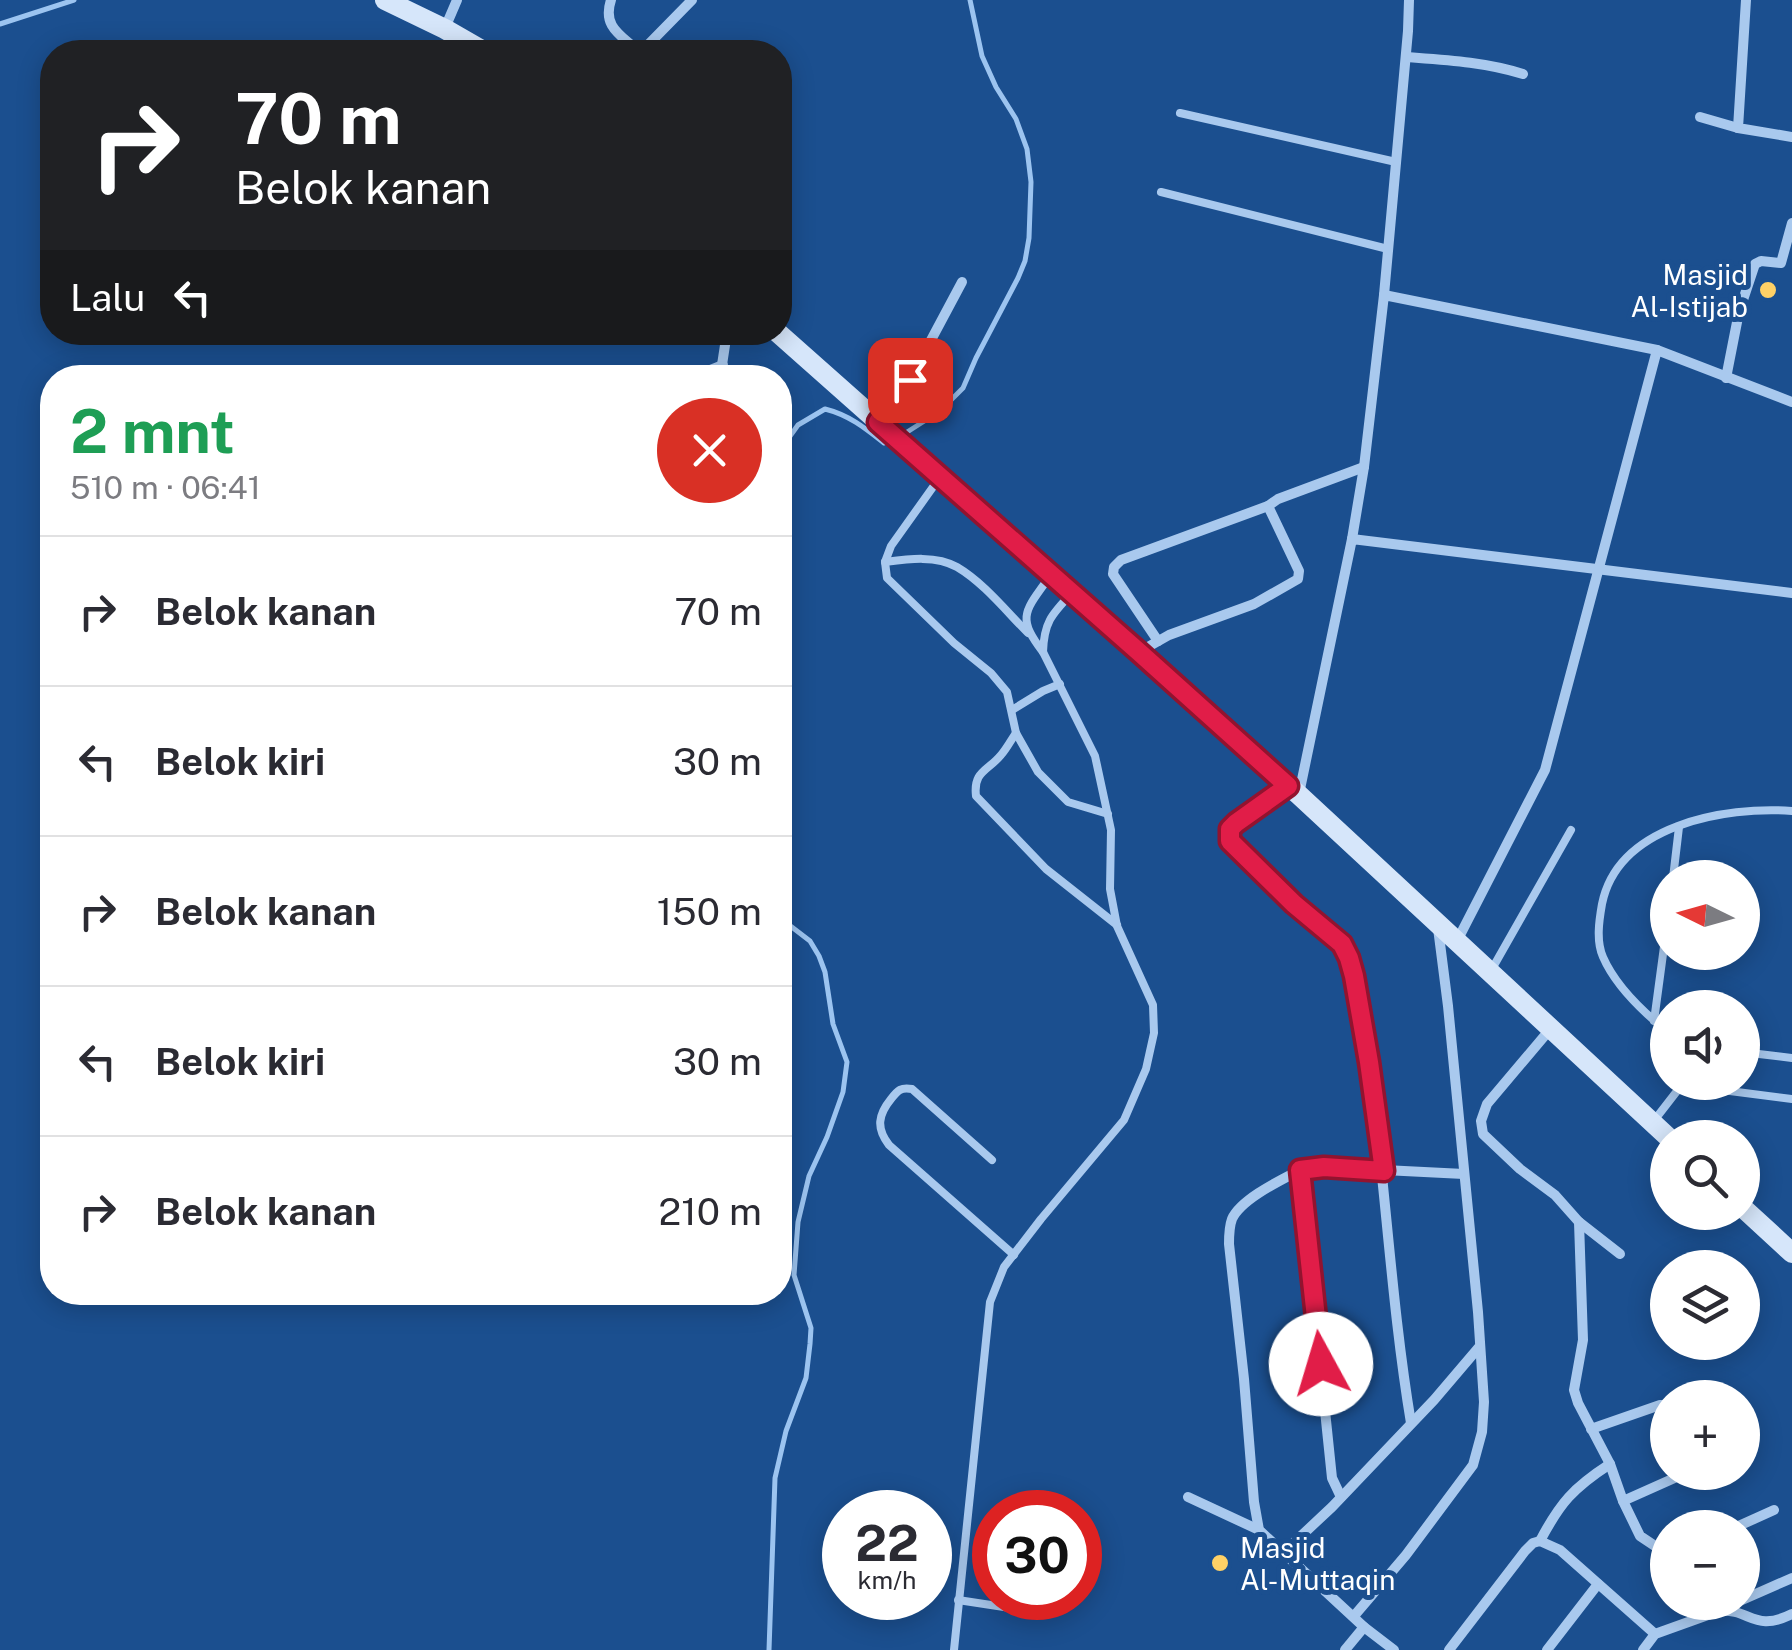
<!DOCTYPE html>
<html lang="id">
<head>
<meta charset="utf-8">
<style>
	:root { --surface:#fff; --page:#f2f2f3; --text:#2b2b33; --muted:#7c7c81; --line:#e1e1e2 }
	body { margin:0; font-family:"Public Sans",sans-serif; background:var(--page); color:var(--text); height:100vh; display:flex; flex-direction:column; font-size:38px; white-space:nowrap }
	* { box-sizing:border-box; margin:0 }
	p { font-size:32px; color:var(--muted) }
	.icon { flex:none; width:55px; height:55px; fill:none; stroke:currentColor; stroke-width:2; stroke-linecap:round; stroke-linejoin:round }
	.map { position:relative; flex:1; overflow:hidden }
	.drawer { position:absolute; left:40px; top:365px; width:752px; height:940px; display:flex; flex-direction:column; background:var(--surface); border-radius:40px; box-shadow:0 5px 25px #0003 }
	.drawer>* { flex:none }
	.guide { position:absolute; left:40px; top:40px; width:752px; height:305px; border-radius:40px; box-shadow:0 5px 25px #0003; background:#202124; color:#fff; overflow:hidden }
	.needle { width:65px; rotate:275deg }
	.tools { position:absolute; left:1650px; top:860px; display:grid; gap:20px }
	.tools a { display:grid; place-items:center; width:110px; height:110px; border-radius:50%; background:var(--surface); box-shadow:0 5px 25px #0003; font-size:50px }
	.speed { position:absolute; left:822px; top:1490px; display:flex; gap:20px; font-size:50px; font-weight:700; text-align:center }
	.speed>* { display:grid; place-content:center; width:130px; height:130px; border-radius:50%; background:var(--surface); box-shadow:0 5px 25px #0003; line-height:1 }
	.speed small { font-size:25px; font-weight:400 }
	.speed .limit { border:15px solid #d22; background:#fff; color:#111 }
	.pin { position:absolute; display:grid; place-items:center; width:85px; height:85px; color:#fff; margin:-42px; border-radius:20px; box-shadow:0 5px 15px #0006 }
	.me { position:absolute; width:110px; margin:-55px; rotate:354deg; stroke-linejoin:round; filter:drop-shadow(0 0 8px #0008) }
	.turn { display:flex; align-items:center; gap:35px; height:210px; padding:0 30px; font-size:45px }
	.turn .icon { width:130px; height:130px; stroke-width:2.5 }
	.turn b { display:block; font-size:70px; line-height:85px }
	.then { display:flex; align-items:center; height:95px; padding:0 30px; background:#0003; gap:20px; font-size:38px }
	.round { display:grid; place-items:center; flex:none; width:105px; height:105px; border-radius:52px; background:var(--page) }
	.head { display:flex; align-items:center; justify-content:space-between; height:170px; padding:0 30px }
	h1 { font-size:60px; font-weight:700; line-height:75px; color:#1e9e55 }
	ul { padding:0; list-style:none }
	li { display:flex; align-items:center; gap:30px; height:150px; padding:0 30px; border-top:2px solid var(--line) }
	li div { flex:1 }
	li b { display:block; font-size:38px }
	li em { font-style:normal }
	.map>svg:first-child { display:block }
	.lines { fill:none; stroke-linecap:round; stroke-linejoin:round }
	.stream { stroke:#9cc4f0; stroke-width:5 }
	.lane { stroke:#a9c9ee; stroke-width:8 }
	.street { stroke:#a9c9ee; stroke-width:10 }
	.secondary { stroke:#d6e6fa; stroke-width:20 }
	.route-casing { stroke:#92132f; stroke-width:25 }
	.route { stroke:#e11d48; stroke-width:18 }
	.poi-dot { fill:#ffd166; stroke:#1b4f8f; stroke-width:4 }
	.labels { text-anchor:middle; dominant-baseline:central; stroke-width:10; stroke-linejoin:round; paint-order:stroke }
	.poi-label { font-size:28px; fill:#fff; stroke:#1b4f8f; text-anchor:end }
</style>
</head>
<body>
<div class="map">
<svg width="1792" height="1650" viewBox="0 0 1792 1650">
	<rect width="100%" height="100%" fill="#1b4f8f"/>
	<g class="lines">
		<g class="stream">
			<polyline points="0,24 74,0"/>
			<polyline points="904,434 940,411 963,388 976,358 1018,278 1025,261 1029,238 1031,182 1027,149 1016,119 996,87 982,56 970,0"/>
			<path d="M 780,450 L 798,425 L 825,409 C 849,415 865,428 884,443 L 890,440"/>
			<polyline points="769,1650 775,1478 786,1431 806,1378 810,1344 811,1328 794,1275 798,1222 809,1176 827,1137 843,1092 847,1062 833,1024 825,972 819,956 810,941 780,918"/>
		</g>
		<g class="lane">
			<polyline points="1180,113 1396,162"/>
			<polyline points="1161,192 1388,249"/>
			<polyline points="938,480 891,546 885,562 887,578 954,643 991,673 1007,692 1016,733 1038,772 1068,802 1108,814"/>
			<path d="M 885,562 C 908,559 936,555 957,567 C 984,583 1006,611 1028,633"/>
			<path d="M 1043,652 C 1017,618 1024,612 1048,579"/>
			<polyline points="1012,710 1043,691 1060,684"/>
			<path d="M 1016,733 C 1011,740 1007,748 1001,755 C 988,771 973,771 976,796 L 1046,869 L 1117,925"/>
			<polyline points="1673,878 1679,827"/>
			<polyline points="1492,969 1571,830"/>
			<polyline points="1654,1021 1668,917"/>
			<path d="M 1668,1032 C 1643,1012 1616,987 1603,957 C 1596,941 1599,921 1602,904 C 1618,825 1725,806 1792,811"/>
			<polyline points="1742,1052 1792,1058"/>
			<polyline points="1683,1085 1792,1099"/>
			<polyline points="1653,1122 1684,1082"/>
			<path d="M 992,1160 L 912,1089 C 901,1087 898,1090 891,1099 C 878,1115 876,1128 889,1145 L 1014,1255"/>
			<polyline points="958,1600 1017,1609"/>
			<path d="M 954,1650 L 990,1302 L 1004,1267 L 1041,1219 L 1124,1120 L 1146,1069 L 1154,1033 L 1153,1005 L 1117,926 L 1110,889 L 1111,830 L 1095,756 L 1043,652 C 1044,623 1051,615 1071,594"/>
		</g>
		<g class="street">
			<path d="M 611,0 C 602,27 621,35 639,52"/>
			<polyline points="1746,0 1738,128 1792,137"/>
			<polyline points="445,28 457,0"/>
			<polyline points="641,52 692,0"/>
			<path d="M 1406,57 C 1446,60 1485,62 1523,74"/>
			<polyline points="1700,117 1738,128"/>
			<polyline points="1384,295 1408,31 1409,0"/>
			<polyline points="703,378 708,371 723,365"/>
			<polyline points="720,378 727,332"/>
			<polyline points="1726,378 1739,312 1755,264 1761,261 1781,263 1792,223"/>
			<polyline points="878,422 914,372 962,282"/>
			<polyline points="1352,539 1364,467 1384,295 1657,350"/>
			<polyline points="1158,641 1113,574 1114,567 1121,560 1268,506"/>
			<polyline points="1139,652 1169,635 1254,604 1298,579 1299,571 1268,506 1278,499 1364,467"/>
			<path d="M 1288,787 L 1235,823 C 1224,835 1233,844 1242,854 L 1342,944 C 1361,979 1365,1038 1371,1079 C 1386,1193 1392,1309 1411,1423"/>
			<polyline points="1299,794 1352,539 1792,593"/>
			<polyline points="1457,941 1545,770 1657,350 1792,402"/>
			<polyline points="1552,1027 1487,1104 1481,1121 1483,1134 1520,1169 1555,1195 1579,1222 1583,1340 1574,1390 1578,1403 1610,1464 1623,1501 1640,1536 1658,1548 1668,1548"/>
			<path d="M 1300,1170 C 1281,1180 1241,1199 1232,1219 C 1229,1227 1229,1236 1229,1244 L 1244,1379 L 1254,1502 L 1259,1530 L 1364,1627 L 1394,1650"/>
			<polyline points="1579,1222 1620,1254"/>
			<polyline points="1591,1429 1660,1405 1668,1405"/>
			<polyline points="1188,1497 1259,1530"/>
			<polyline points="1341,1497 1332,1478 1300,1170 1324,1167 1464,1174"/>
			<polyline points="1623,1501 1688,1472"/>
			<polyline points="1734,1528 1774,1510"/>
			<path d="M 1540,1541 C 1560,1503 1573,1488 1610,1464"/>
			<polyline points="1285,1551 1332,1507 1434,1400 1480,1346"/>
			<polyline points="1742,1600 1792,1578"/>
			<polyline points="1354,1616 1406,1555 1473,1465 1482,1432 1484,1402 1478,1312 1448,1006 1438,928"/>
			<polyline points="1345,1650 1364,1627"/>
			<polyline points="1449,1650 1525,1551 1533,1543 1540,1541 1560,1550 1655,1634"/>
			<polyline points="1547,1650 1598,1584"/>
			<path d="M 1643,1650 L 1655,1634 L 1719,1611 C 1750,1608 1754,1633 1792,1614"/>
		</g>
		<g class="secondary">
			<polyline points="385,0 445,29 485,52"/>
			<polyline points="777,332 1299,795 1669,1138"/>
			<polyline points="1742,1207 1792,1253"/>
		</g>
	</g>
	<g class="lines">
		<defs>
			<polyline id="route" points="910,380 878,422 1139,652 1288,786 1236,823 1230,829 1230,841 1294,904 1342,944 1349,958 1354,976 1369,1062 1384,1171 1324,1167 1300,1170 1321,1364"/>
		</defs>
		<use href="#route" class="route-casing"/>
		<use href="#route" class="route"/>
	</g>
	<g class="poi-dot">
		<circle cx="1768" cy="290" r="10"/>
		<circle cx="1220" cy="1563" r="10"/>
	</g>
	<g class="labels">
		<g class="poi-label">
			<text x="1748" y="274">Masjid<tspan x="1748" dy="32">Al-Istijab</tspan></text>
			<text x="1240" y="1547" text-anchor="start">Masjid<tspan x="1240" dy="32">Al-Muttaqin</tspan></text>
		</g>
	</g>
</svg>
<div class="tools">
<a><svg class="needle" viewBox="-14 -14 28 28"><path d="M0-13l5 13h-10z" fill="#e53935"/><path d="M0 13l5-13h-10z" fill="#7c7c81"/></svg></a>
<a><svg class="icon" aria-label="sound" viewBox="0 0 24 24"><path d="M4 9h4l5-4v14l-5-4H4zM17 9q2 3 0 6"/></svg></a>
<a><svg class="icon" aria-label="search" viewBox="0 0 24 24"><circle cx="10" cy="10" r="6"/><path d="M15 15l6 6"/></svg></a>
<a><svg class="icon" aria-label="layers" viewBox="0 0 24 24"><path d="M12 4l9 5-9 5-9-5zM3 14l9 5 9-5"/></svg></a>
<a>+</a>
<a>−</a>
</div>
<div class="speed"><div>22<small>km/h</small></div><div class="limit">30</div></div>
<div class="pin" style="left:910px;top:380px;background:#d93025"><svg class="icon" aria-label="arrive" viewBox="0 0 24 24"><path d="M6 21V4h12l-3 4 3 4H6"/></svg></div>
<svg class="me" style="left:1321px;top:1364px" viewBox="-20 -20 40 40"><circle r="19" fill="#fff"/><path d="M0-13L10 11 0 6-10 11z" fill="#e11d48"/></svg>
<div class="guide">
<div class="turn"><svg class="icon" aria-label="right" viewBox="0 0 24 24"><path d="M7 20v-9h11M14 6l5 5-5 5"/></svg><div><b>70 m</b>Belok kanan</div></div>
<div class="then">Lalu<svg class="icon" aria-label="left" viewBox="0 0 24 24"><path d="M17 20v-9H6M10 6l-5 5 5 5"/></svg></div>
</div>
<section class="drawer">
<div class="head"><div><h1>2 mnt</h1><p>510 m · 06:41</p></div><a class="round" style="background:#d93025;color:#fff"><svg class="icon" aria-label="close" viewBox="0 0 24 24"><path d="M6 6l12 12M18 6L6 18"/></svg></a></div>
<ul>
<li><svg class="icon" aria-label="right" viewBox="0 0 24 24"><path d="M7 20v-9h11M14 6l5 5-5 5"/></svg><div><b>Belok kanan</b></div><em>70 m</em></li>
<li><svg class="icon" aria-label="left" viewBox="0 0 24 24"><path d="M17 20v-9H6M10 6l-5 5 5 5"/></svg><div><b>Belok kiri</b></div><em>30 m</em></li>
<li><svg class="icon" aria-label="right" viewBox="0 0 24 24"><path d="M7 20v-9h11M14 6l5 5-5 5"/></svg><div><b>Belok kanan</b></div><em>150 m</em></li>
<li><svg class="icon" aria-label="left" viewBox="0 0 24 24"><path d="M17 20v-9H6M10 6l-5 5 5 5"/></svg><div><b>Belok kiri</b></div><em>30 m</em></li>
<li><svg class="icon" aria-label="right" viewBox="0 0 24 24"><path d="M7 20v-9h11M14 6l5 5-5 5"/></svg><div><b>Belok kanan</b></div><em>210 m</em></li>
</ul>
</section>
</div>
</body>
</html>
